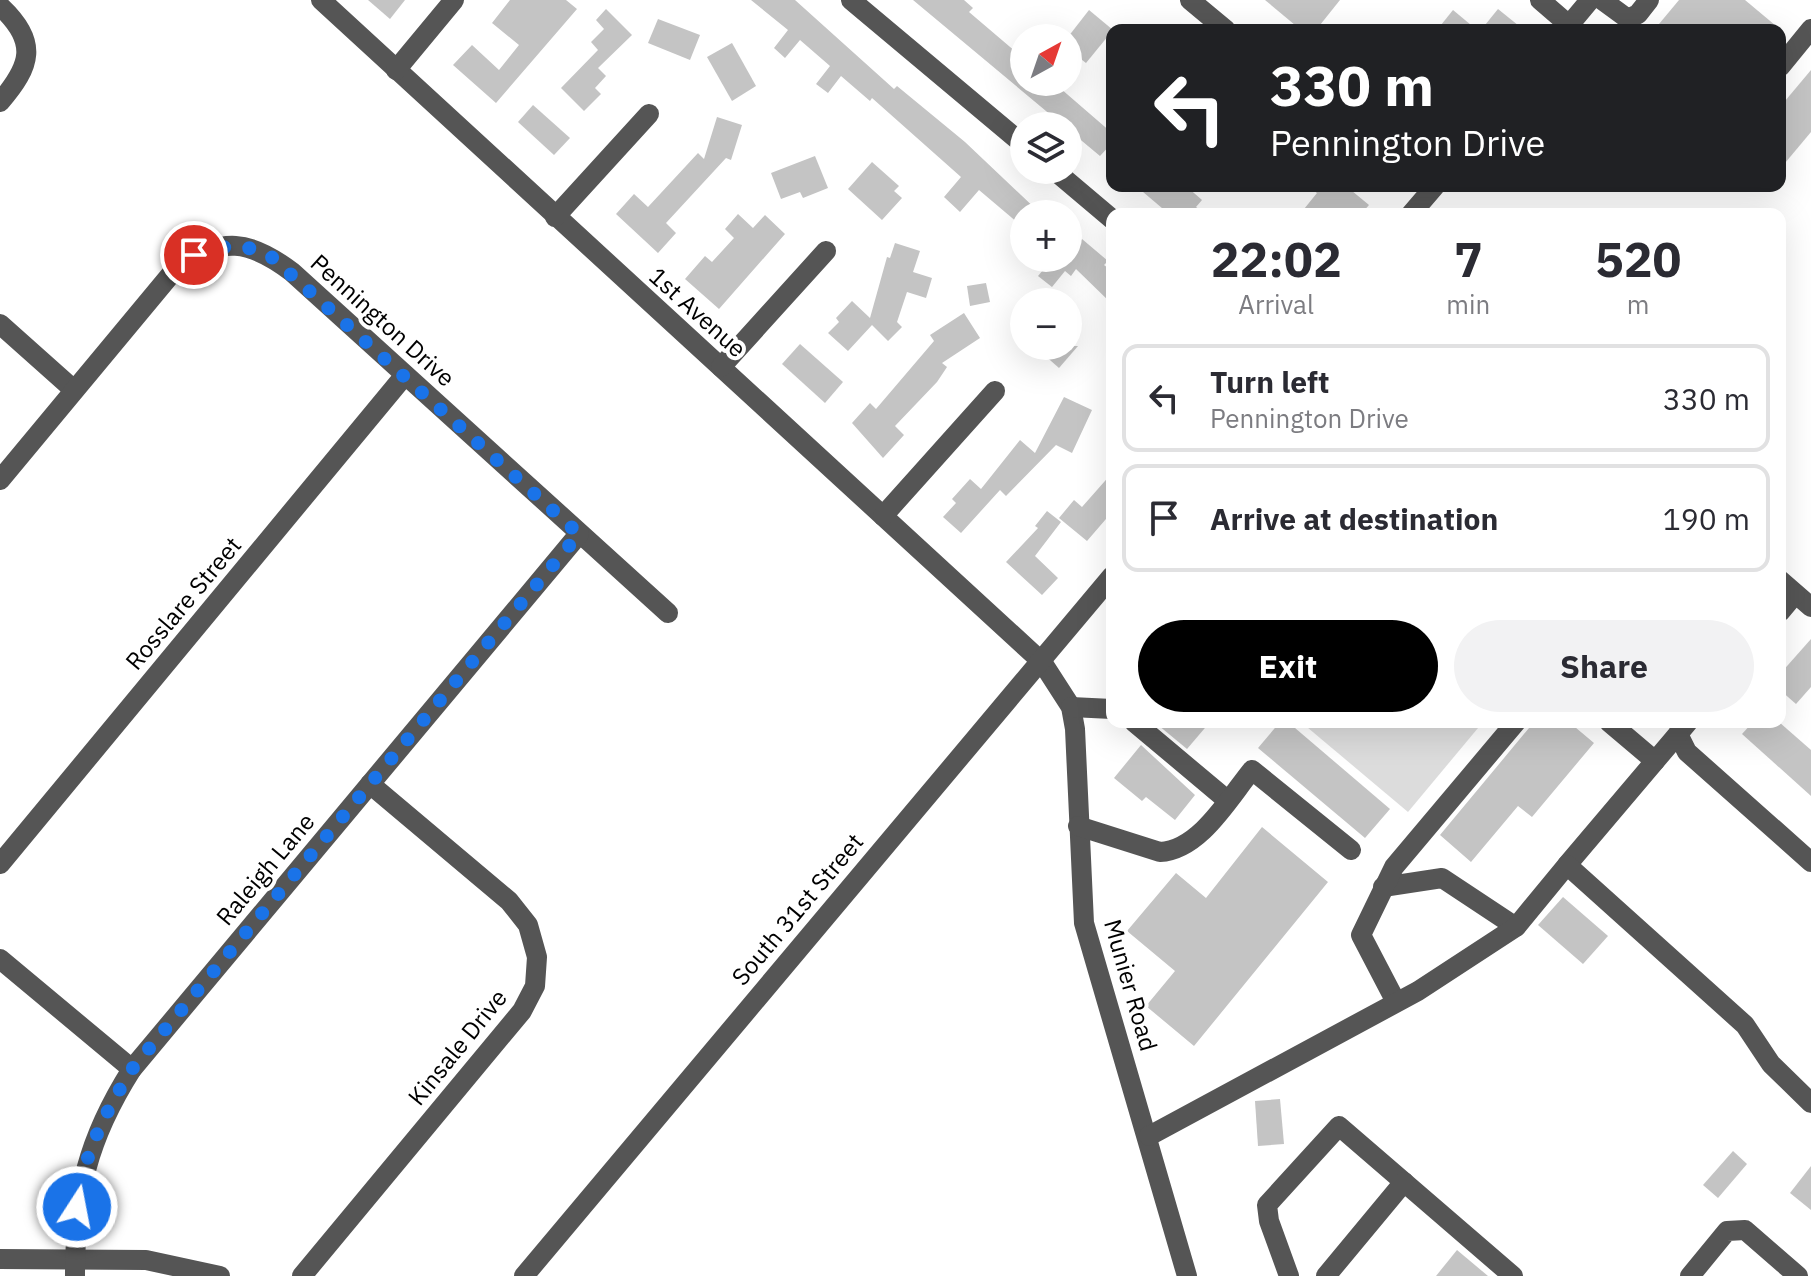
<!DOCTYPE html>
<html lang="en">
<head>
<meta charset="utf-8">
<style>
	:root { --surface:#fff; --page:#f2f2f3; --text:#2b2b33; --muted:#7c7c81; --line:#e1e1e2; --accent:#000 }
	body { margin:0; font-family:"IBM Plex Sans",sans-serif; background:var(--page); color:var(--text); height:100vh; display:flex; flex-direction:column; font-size:30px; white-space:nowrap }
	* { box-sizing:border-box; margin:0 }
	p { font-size:26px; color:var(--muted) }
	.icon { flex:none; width:44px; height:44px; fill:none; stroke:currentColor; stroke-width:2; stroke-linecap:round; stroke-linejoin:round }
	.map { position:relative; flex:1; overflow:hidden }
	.panel { position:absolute; left:1106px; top:208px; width:680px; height:520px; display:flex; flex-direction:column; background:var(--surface); border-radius:16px; box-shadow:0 8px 32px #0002 }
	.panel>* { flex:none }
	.banner { position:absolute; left:1106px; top:24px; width:680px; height:168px; border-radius:16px; box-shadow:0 8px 32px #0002; background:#202124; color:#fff; overflow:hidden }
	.needle { width:52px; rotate:40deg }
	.fabs { position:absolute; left:1010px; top:24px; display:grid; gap:16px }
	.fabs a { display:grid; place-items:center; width:72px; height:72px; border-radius:50%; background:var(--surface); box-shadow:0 8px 32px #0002; font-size:40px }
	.pin { position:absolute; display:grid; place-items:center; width:68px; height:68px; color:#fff; margin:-34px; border:4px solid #fff; border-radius:50%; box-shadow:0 2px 8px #0007 }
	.me { position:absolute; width:88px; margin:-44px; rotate:11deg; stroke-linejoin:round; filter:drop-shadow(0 0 6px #0008) }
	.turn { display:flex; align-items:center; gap:28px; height:168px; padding:0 32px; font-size:36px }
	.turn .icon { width:104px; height:104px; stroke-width:2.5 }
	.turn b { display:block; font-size:56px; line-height:68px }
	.eta { display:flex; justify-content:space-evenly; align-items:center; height:136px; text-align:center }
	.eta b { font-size:48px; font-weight:700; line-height:56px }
	.button { display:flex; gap:16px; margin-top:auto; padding:16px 32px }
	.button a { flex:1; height:92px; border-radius:48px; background:var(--accent); color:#fff; font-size:32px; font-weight:700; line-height:92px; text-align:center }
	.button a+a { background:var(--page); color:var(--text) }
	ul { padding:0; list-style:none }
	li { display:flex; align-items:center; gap:24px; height:108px; margin:0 16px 12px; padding:0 16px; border:4px solid var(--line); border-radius:16px }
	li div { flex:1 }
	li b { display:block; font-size:30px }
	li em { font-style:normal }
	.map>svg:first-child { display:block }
	.green { fill:#dcdcdc }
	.building { fill:#c4c4c4 }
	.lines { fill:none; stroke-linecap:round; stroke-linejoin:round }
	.minor { stroke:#555; stroke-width:20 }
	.route { stroke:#1a73e8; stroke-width:14; stroke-dasharray:0 25.2 }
	.labels { text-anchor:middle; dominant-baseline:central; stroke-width:8; stroke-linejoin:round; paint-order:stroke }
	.street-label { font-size:24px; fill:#000; stroke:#fff }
</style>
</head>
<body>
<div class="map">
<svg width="1811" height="1276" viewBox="0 0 1811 1276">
	<rect width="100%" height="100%" fill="#fff"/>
	<polygon class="green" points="1301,722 1483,722 1408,812"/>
	<g class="building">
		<polygon points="368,0 405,0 390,19"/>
		<polygon points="510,0 566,0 577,9 496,103 453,65 472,45 499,70 519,45 492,23"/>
		<polygon points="751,0 795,0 894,89 897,86 965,142 1041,214 1024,214 1024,228 979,190 960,212 944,197 961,177 872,98 870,101 841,76 828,93 816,84 830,66 800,40 785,58 774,48 788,30"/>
		<polygon points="913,0 964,0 973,8 969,12 1024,59 1024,82 1053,82 1112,133 1112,143 1100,156"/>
		<polygon points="1265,0 1340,0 1316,30 1301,30"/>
		<polygon points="1679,0 1745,0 1781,30 1654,30"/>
		<polygon points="606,9 632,35 598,68 606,76 595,88 601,94 584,111 561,88 598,50 591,42 604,29 596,20"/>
		<polygon points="1498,9 1524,30 1481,30"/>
		<polygon points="1089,10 1113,30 1086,63 1068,49 1068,37"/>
		<polygon points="1453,10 1477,30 1437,30"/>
		<polygon points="658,19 700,35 690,60 648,43"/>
		<polygon points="732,43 756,86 732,101 707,57"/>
		<polygon points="1811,70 1811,132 1780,169 1780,107"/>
		<polygon points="533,105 570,138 554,155 518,122"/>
		<polygon points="717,117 742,125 731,160 726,158 666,223 676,233 658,253 616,214 634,194 648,207 698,153 704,159"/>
		<polygon points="815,156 828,188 803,198 800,192 781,199 771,173"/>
		<polygon points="872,162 899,186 894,191 902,198 882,220 848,189"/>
		<polygon points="1136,186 1186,186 1202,200 1196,207 1205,214 1169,214"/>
		<polygon points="1308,186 1346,186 1369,205 1361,214 1300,214 1317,193"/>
		<polygon points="738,214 753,228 765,215 785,234 719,309 685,279 705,256 712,262 734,238 725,229"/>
		<polygon points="1082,239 1108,261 1104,265 1112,271 1112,304 1076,269 1071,276 1065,271 1052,287 1038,276 1043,270 1029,258 1068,258"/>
		<polygon points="895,243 920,251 913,272 932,278 926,298 907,292 897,322 902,327 888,341 872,325 848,351 828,333 839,322 836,318 852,301 870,318 887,257 890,258"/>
		<polygon points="986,283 990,302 970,306 967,286"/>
		<polygon points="964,313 980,338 942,363 947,367 937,382 895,426 904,435 883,458 852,423 870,403 876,409 934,341 930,335"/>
		<polygon points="800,344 843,382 825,403 782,364"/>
		<polygon points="1034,346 1078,346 1059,368"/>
		<polygon points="1064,397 1092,410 1072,453 1056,445 1006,496 1000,490 961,533 943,517 956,503 952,499 970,479 981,489 1020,440 1035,453"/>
		<polygon points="1112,473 1112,512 1087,541 1059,518 1074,500 1082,507"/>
		<polygon points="1047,511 1061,522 1035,556 1058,578 1042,595 1006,562 1038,528 1035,526"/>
		<polygon points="1811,639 1811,687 1796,704 1780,690 1780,674"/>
		<polygon points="1160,722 1210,722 1187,749 1158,725"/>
		<polygon points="1280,722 1288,722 1390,809 1365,838 1258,748"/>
		<polygon points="1534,722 1569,722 1594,743 1532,817 1518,806 1471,862 1440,835"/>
		<polygon points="1753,722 1779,722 1811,750 1811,796 1742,734"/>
		<polygon points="1141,745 1195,795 1175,820 1146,797 1142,801 1114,778"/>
		<polygon points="1262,827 1328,882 1194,1046 1146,1006 1175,971 1127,931 1176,873 1206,898"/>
		<polygon points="1563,897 1608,936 1583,964 1538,925"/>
		<polygon points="1280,1099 1284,1144 1258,1146 1255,1101"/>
		<polygon points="1733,1151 1747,1164 1718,1198 1703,1185"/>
		<polygon points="1811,1166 1811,1210 1790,1193"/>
		<polygon points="1457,1250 1488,1276 1436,1276"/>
	</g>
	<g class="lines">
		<g class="minor">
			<polyline points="321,0 1042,662 1071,707 1075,729 1084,923 1187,1276"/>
			<polyline points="851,0 1024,145"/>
			<polyline points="1190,0 1226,30"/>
			<polyline points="1540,0 1569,25"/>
			<polyline points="1602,0 1628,19 1638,14 1649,0"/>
			<path d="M 0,6 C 39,42 31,66 0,102"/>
			<polyline points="1565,30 1590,0"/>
			<polyline points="1780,67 1811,29"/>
			<polyline points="396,70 454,0"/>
			<polyline points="1054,170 1112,219"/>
			<polyline points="1411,214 1435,186"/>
			<polyline points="555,217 649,114"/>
			<polyline points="0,324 74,390"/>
			<polyline points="721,367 826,251"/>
			<path d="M 0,480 L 177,267 C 222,236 250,240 292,272 L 668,613"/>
			<polyline points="883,516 995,391"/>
			<polyline points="1780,580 1811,607"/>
			<polyline points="1780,612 1795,594"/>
			<polyline points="1071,707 1112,709"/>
			<polyline points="1134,722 1227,800"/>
			<polyline points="1609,722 1655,761"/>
			<polyline points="1688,722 1678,734 1687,752 1811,862"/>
			<path d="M 1078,826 L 1160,852 C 1200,850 1229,798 1252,770 L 1351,850"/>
			<polyline points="0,864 405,375"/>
			<polyline points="1567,865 1678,734"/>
			<polyline points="1383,887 1442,878 1516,927"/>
			<polyline points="0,959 132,1069"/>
			<polyline points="1396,1002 1361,935 1394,867 1516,722"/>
			<polyline points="1149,1136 1418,991 1516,927 1567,865 1745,1025 1771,1064 1811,1103"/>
			<polyline points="0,1259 146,1260 220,1276"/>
			<path d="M 75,1276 C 75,1193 87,1140 132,1069 L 579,534"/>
			<polyline points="302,1276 522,1011 535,986 537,957 528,925 509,901 370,784"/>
			<polyline points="524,1276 1112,576"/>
			<polyline points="1289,1276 1269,1221 1267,1205 1339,1126 1513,1276"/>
			<polyline points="1326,1276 1404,1182"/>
			<polyline points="1690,1276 1727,1231 1745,1230 1798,1276"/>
		</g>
	</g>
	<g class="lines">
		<path class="route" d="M 77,1207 C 83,1155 105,1113 132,1069 L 579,534 L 267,253 C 240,244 222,245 194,255"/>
	</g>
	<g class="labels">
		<g class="street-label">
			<text transform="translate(698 312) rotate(42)">1st Avenue</text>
			<text transform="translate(383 320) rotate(42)">Pennington Drive</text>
			<text transform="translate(183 603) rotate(-50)">Rosslare Street</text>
			<text transform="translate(265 869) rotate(-50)">Raleigh Lane</text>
			<text transform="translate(797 909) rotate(-50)">South 31st Street</text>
			<text transform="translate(1131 985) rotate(74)">Munier Road</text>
			<text transform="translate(457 1047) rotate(-51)">Kinsale Drive</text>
		</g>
	</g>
</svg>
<div class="fabs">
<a><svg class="needle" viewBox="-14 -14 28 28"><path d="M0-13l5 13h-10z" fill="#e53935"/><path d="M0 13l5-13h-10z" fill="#7c7c81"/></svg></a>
<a><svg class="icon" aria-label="layers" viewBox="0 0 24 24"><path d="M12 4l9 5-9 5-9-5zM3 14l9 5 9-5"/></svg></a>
<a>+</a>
<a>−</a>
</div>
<div class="pin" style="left:194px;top:255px;background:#d93025"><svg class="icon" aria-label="arrive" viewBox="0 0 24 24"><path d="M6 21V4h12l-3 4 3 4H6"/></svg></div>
<svg class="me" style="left:77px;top:1207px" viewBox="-20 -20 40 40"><circle r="17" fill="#1a73e8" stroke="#fff" stroke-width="3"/><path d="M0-11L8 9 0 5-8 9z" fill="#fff"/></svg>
<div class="banner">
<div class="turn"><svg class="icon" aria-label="left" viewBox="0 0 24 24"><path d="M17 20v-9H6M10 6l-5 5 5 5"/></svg><div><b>330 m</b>Pennington Drive</div></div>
</div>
<section class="panel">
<div class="eta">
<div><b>22:02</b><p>Arrival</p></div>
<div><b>7</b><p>min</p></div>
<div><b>520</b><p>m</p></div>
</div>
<ul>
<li><svg class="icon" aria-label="left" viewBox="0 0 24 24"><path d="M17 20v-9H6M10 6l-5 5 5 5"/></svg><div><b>Turn left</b><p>Pennington Drive</p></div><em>330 m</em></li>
<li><svg class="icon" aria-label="arrive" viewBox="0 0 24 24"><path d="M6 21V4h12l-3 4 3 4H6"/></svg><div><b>Arrive at destination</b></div><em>190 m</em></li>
</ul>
<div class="button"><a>Exit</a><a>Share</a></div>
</section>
</div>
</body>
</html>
